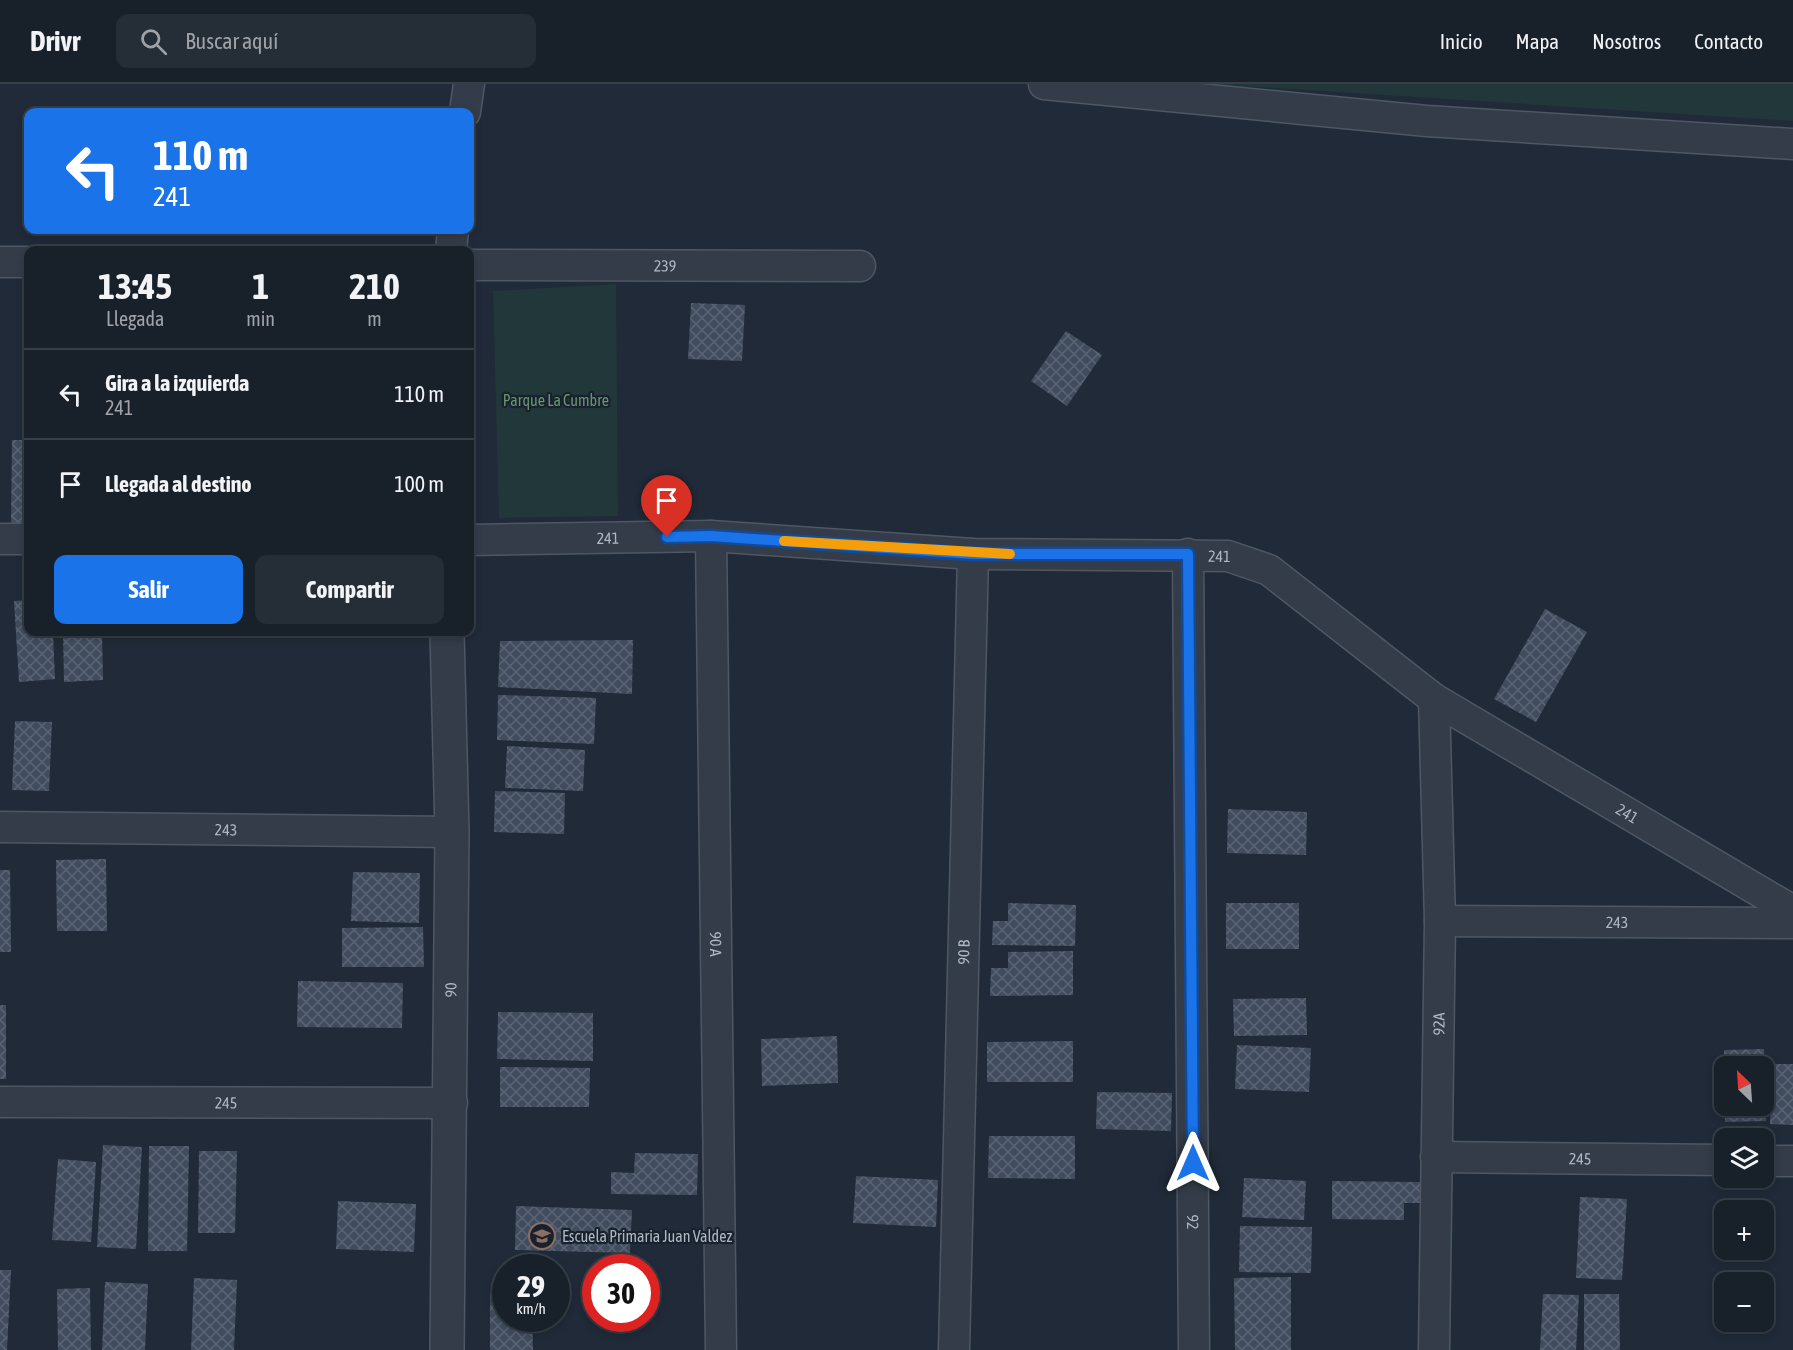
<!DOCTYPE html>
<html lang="es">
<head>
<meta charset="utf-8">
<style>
	:root { --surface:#18202a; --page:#252d36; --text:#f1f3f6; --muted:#9fa3a8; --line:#363e47; --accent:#1a73e8 }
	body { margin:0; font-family:"Asap Condensed",sans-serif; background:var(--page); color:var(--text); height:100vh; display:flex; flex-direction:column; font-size:22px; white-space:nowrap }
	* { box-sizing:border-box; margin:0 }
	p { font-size:20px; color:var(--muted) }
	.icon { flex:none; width:33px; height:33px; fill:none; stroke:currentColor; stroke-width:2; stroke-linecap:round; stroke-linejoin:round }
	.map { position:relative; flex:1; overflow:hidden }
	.sheet { position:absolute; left:24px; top:162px; width:450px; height:390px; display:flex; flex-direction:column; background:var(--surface); border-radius:12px; box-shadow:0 3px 9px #0003,0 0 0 2px var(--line) }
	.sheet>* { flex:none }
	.banner { position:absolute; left:24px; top:24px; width:450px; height:126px; border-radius:12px; box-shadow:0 3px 9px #0003,0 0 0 2px var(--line); background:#1a73e8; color:#fff; overflow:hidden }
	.needle { width:39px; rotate:335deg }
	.buttons { position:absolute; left:1714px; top:972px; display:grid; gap:12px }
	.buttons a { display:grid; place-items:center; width:60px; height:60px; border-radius:12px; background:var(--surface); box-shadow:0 3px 9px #0003,0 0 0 2px var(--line); font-size:30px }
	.speed { position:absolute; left:492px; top:1170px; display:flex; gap:12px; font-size:30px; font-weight:700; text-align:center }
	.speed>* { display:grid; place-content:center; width:78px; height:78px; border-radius:50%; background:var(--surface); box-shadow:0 3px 9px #0003,0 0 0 2px var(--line); line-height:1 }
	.speed small { font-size:15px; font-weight:400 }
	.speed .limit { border:9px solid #d22; background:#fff; color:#111 }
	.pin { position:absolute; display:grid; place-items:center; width:51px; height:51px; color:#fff; margin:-62px -26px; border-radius:50% 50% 50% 0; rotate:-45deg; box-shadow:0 0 6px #0007 }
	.pin .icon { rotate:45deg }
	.me { position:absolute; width:66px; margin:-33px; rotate:0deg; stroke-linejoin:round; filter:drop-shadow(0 0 4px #0008) }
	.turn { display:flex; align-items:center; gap:21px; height:126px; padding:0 30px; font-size:27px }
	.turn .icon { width:78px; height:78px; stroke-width:2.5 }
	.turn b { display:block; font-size:42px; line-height:51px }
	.eta { display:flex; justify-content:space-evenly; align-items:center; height:102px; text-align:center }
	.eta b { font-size:36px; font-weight:700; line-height:42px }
	.action { display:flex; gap:12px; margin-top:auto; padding:12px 30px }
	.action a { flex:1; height:69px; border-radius:12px; background:var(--accent); color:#fff; font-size:24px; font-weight:700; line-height:69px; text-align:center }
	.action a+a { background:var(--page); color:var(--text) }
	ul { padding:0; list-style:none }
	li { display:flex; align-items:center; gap:18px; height:90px; padding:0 30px; border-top:2px solid var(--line) }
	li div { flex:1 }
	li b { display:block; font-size:22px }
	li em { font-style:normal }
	header { display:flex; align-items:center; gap:36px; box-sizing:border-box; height:84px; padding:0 30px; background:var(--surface); border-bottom:2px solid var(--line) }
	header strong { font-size:28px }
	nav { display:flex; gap:33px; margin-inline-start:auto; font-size:21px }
	.search { width:420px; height:54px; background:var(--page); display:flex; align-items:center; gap:15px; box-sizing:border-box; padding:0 21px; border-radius:12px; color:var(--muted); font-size:22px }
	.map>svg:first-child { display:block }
	.green { fill:#223739 }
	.building { fill:url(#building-cross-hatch) }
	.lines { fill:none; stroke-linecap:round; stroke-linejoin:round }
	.minor-casing { stroke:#4e5763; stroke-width:33 }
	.tertiary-casing { stroke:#4e5763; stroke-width:36 }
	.minor { stroke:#343c49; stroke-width:30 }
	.tertiary { stroke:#343c49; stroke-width:33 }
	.route-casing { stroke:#114b97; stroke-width:15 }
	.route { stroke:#1a73e8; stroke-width:10 }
	.slow { stroke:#f59e0b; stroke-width:10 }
	.labels { text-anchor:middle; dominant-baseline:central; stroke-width:4.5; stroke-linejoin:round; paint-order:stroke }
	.street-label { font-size:16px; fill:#aeb7c5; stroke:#19212d }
	.park-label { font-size:16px; fill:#659670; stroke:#19212d }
	.poi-label { font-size:16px; fill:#aeb7c5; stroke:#19212d; text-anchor:start }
</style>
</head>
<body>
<header>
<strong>Drivr</strong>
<div class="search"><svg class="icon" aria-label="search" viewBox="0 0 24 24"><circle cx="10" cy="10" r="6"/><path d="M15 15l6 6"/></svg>Buscar aquí</div>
<nav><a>Inicio</a><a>Mapa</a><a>Nosotros</a><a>Contacto</a></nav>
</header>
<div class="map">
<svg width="1793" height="1266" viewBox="0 0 1793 1266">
	<defs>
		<pattern id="building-cross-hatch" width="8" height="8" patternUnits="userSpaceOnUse" patternTransform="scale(1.5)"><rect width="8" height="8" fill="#414d5e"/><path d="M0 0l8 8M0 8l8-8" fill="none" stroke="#5a6474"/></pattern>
	</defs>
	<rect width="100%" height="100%" fill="#202a38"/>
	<g class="green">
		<polygon points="1209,0 1793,0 1793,37"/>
		<polygon points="616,200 618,432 499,434 493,207"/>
	</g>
	<g class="building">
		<polygon points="691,219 745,221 742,277 688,275"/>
		<polygon points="1066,247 1102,271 1067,322 1031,297"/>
		<polygon points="12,356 28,356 28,440 11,440"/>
		<polygon points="28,516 28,548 53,548 55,595 19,598 14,517"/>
		<polygon points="1545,525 1587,548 1536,638 1494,615"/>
		<polygon points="63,548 102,548 103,596 64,598"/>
		<polygon points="633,556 632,610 498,603 500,557"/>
		<polygon points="498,611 596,614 594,660 497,656"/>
		<polygon points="15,637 52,638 49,707 12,706"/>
		<polygon points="507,662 585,666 583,707 505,704"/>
		<polygon points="495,707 565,709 564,750 494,748"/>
		<polygon points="1228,725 1307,728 1306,771 1227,769"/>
		<polygon points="106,775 107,847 57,847 56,776"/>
		<polygon points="0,786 10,786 11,868 0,868"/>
		<polygon points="353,788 420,789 419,839 351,837"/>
		<polygon points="1008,819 1076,821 1075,862 992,861 993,837 1008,837"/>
		<rect x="1226" y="819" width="73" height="46"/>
		<polygon points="423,843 424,883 342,883 342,844"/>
		<polygon points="1073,867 1073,911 990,912 991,884 1008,884 1008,868"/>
		<polygon points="298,897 403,899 402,944 297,943"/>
		<polygon points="1306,914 1307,951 1234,952 1233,915"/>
		<rect x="0" y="921" width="6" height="74"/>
		<polygon points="498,928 593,929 593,977 497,975"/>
		<polygon points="837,952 838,999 762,1002 761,955"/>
		<polygon points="1073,957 1073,998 987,998 987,958"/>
		<polygon points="1237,961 1311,964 1309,1008 1235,1005"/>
		<polygon points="1764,965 1765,982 1724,982 1724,966"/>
		<polygon points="1772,980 1793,980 1793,1041 1770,1040"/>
		<polygon points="500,983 590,984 589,1023 500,1023"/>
		<polygon points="1097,1008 1172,1009 1171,1047 1096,1045"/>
		<polygon points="1725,1022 1765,1022 1766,1037 1725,1038"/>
		<polygon points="989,1052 1075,1052 1075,1095 988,1094"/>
		<polygon points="103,1061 142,1063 136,1165 97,1163"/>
		<polygon points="149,1062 189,1062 187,1167 148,1167"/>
		<polygon points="199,1067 237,1067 235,1149 198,1149"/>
		<polygon points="635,1069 698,1070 697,1111 611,1110 611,1088 634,1089"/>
		<polygon points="58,1075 96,1078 91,1158 52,1156"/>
		<polygon points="856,1092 938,1096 936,1143 853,1139"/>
		<polygon points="1244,1094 1306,1097 1304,1136 1242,1133"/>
		<polygon points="1332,1097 1420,1098 1420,1119 1404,1119 1404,1136 1332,1135"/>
		<polygon points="1580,1113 1627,1115 1622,1196 1576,1194"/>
		<polygon points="338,1117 416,1120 414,1168 336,1165"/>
		<polygon points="516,1122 632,1126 630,1169 515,1166"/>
		<polygon points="1240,1142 1312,1143 1311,1189 1239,1188"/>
		<polygon points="0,1186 11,1186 7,1266 0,1266"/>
		<polygon points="1291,1193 1291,1266 1235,1266 1234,1194"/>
		<polygon points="194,1194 237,1196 234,1266 191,1266"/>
		<polygon points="105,1198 148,1200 145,1266 102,1266"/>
		<polygon points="90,1204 91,1266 58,1266 57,1205"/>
		<polygon points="490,1209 506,1209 506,1234 532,1234 533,1266 490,1266"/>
		<polygon points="1543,1210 1579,1211 1576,1266 1540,1266"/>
		<polygon points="1584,1210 1619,1210 1620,1266 1584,1266"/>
	</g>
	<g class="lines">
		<defs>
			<g id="minor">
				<polyline points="1044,0 1427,37 1793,60"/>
				<polyline points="465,28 469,0"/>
				<polyline points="451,166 453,146"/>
				<polyline points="0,178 28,178"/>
				<path id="s1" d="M 470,181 L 860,182"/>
				<path id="s2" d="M 711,452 L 721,1266"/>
				<polyline points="0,455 28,455"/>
				<path id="s3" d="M 470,456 L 711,452 L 973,470 L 1228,472 L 1269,486 L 1434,615 L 1793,827"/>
				<path id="s4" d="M 1188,470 L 1194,1266"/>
				<path id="s5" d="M 0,743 L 452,748"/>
				<path id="s6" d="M 1440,837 L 1793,839"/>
				<path id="s7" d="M 0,1018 L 452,1019"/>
				<path id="s8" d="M 1436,1073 L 1725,1076"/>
				<polyline points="1764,1077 1793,1077"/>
				<path id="s9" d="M 954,1266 L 973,470"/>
				<path id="s10" d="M 1434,1266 L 1440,837 L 1434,615"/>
			</g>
			<g id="tertiary">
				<path id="s11" d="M 447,1266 L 452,748 L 447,548"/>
			</g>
		</defs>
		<use href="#minor" class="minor-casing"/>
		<use href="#tertiary" class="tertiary-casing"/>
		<use href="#minor" class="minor"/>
		<use href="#tertiary" class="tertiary"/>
	</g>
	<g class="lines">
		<defs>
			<polyline id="route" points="667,453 711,452 973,470 1188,470 1193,1079"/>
		</defs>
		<use href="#route" class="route-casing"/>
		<use href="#route" class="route"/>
		<polyline class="slow" points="784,457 1010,470"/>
	</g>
	<defs>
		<symbol id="school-ring" viewBox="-11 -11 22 22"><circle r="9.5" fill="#19212d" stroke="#8d6e63" stroke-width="1.5"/><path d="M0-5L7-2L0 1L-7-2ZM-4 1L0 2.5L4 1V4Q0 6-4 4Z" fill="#8d6e63"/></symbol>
	</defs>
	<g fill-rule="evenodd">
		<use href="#school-ring" x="527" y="1137" width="30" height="30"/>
	</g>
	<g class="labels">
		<g class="street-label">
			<text stroke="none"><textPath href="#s1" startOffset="195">239</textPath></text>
			<text stroke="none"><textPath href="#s3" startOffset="138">241</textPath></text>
			<text stroke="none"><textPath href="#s3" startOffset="750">241</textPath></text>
			<text stroke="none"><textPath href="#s3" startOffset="1236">241</textPath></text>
			<text stroke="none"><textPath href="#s5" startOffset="226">243</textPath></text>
			<text stroke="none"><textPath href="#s6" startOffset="177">243</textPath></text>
			<text stroke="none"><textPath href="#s2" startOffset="408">90 A</textPath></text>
			<text stroke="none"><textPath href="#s9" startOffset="398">90 B</textPath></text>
			<text stroke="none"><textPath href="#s11" startOffset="360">90</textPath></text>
			<text stroke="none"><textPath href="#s10" startOffset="326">92A</textPath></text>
			<text stroke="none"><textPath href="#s7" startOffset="226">245</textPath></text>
			<text stroke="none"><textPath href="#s8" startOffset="144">245</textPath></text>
			<text stroke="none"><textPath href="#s4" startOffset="668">92</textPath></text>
		</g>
		<g class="park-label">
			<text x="556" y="316">Parque La Cumbre</text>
		</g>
		<g class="poi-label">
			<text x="562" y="1152">Escuela Primaria Juan Valdez</text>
		</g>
	</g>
</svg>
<div class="buttons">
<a><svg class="needle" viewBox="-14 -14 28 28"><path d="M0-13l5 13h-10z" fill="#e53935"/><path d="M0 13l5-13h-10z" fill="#9fa3a8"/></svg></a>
<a><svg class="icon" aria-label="layers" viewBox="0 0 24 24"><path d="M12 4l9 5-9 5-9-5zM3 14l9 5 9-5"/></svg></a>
<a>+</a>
<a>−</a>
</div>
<div class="speed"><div>29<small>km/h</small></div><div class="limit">30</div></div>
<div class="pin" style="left:667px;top:453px;background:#d93025"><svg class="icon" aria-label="arrive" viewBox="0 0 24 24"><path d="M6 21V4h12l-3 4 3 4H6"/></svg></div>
<svg class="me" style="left:1193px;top:1079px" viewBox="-20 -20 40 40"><path d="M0-17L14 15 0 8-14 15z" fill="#1a73e8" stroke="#fff" stroke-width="4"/></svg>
<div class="banner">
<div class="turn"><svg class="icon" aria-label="left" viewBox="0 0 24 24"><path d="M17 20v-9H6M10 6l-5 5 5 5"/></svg><div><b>110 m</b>241</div></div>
</div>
<section class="sheet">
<div class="eta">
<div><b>13:45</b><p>Llegada</p></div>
<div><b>1</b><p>min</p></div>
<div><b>210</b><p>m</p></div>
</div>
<ul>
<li><svg class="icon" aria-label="left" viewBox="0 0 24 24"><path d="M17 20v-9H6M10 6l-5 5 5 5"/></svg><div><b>Gira a la izquierda</b><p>241</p></div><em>110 m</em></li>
<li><svg class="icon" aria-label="arrive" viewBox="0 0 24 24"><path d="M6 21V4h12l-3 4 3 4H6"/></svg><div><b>Llegada al destino</b></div><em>100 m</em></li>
</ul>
<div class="action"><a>Salir</a><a>Compartir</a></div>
</section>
</div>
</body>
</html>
